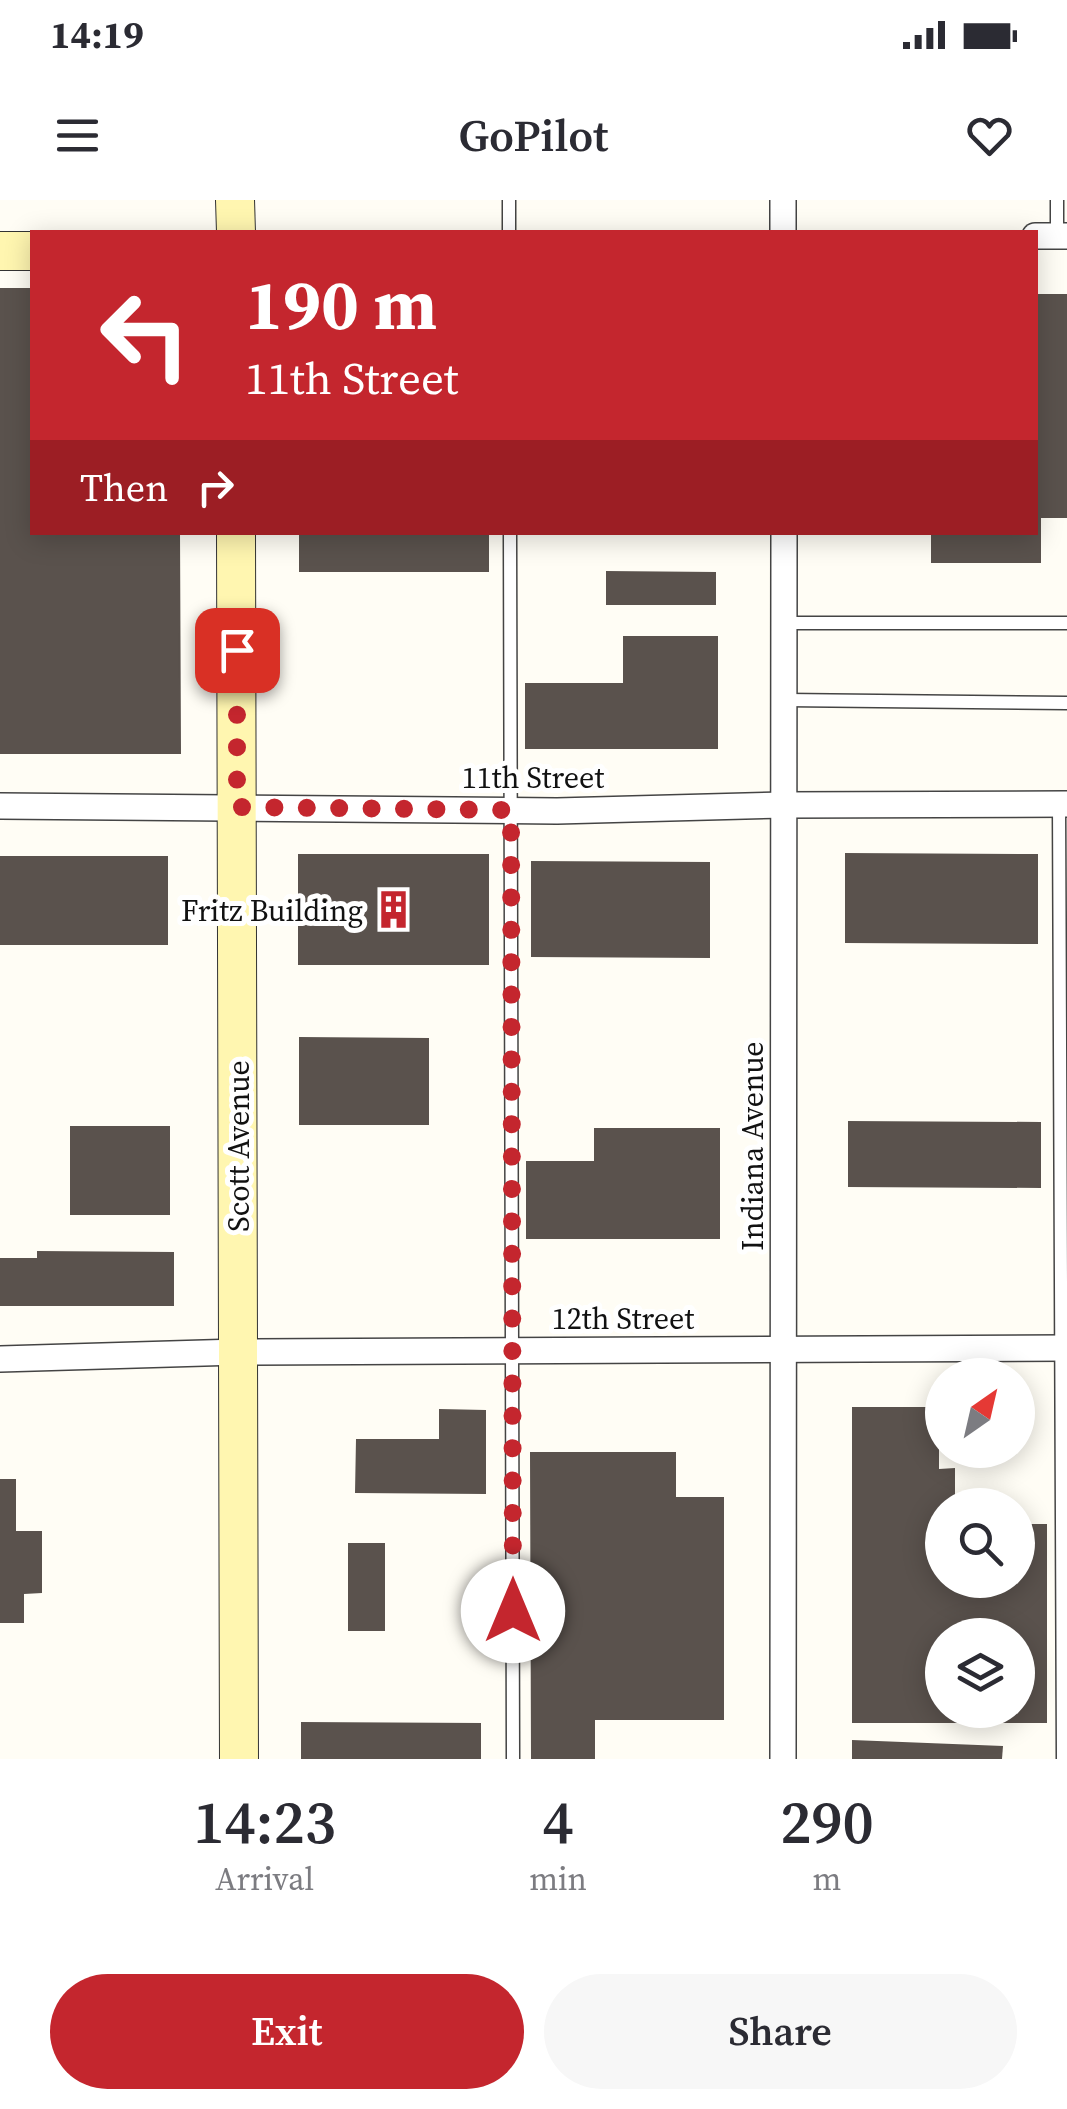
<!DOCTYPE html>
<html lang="en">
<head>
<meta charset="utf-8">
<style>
	:root { --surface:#fff; --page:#f7f7f7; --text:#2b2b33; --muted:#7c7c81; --accent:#c4262e }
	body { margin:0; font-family:"Source Serif 4",serif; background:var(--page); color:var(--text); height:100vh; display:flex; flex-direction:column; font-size:38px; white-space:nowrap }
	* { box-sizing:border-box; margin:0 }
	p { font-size:32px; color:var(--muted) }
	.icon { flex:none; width:55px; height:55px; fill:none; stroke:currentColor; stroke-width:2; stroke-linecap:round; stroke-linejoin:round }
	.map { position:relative; height:1559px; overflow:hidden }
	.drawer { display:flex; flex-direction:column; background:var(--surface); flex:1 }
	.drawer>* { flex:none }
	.guide { position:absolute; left:30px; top:30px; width:1008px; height:305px; border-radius:0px; box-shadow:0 5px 25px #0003; background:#c4262e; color:#fff; overflow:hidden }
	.needle { width:65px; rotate:34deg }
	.tools { position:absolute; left:925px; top:1158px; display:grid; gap:20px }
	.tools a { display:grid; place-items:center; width:110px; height:110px; border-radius:50%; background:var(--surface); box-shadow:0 5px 25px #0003; font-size:50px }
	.pin { position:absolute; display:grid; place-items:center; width:85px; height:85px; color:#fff; margin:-42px; border-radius:20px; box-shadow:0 5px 15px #0006 }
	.me { position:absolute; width:110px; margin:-55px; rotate:0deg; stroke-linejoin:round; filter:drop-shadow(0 0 8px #0008) }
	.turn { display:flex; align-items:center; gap:35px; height:210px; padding:0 50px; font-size:45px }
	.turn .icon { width:130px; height:130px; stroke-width:2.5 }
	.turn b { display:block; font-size:70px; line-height:85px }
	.then { display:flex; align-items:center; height:95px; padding:0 50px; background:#0003; gap:20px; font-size:38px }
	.eta { display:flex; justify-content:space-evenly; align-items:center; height:170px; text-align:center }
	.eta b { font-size:60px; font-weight:600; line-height:70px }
	.action { display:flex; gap:20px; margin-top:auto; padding:20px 50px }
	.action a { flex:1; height:115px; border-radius:60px; background:var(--accent); color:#fff; font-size:40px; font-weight:600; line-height:115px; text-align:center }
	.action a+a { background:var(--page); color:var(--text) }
	.status { display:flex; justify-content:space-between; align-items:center; height:70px; padding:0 50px; background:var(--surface); direction:ltr }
	.status svg { height:28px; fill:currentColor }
	header { display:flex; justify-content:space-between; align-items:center; height:130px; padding:0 50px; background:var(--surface); font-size:45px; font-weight:600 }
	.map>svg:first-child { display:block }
	.building { fill:#5a524d; fill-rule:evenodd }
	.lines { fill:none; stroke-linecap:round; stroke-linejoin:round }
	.lane-casing { stroke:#444; stroke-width:15 }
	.street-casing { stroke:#444; stroke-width:28 }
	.secondary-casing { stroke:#333; stroke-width:40 }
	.lane { stroke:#fff; stroke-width:12 }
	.street { stroke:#fff; stroke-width:25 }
	.secondary { stroke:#fff6b0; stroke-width:38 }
	.route { stroke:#c4262e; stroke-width:18; stroke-dasharray:0 32.4 }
	.labels { text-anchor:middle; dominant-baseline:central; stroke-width:10; stroke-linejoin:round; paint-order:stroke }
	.street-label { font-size:30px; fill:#111; stroke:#fff }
	.poi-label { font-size:30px; fill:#111; stroke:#fff; text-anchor:end }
</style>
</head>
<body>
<div class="status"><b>14:19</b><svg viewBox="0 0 49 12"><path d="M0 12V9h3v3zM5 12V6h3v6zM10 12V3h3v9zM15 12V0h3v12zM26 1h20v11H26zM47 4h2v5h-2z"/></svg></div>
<header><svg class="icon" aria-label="menu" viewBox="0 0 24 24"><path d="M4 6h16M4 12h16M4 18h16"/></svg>GoPilot<svg class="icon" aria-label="heart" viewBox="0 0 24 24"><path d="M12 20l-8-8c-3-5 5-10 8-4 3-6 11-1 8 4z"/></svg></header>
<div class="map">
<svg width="1067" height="1559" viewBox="0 0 1067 1559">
	<rect width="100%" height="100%" fill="#fffdf5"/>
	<g class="building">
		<polygon points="0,88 32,88 32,332 180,332 181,554 0,554"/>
		<polygon points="1035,94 1067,94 1067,318 1041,318 1041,363 931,363 931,332 1035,332"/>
		<rect x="299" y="332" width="190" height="40"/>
		<polygon points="606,371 716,372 716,405 606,405"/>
		<polygon points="623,436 718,436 718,549 525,549 525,483 623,483"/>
		<polygon points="845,653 1038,654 1038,744 845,743"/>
		<rect x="298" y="654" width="191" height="111"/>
		<rect x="0" y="656" width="168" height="89"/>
		<polygon points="531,661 710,662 710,758 531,757"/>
		<polygon points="299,837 429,838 429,925 299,925"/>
		<polygon points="848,921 1041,922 1041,988 848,987"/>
		<rect x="70" y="926" width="100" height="89"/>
		<polygon points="594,928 720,928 720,1039 526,1039 526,961 594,961"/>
		<polygon points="37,1051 174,1052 174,1106 0,1106 0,1058 37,1058"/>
		<path d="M 852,1207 L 939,1207 L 939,1269 L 955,1268 L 955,1305 L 942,1305 L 942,1380 L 1018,1380 L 1018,1324 L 1047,1324 L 1047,1523 L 852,1523 ZM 942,1435 L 1018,1435 L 1018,1510 L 942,1510 Z"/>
		<polygon points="439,1209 486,1210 486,1294 355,1293 356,1239 439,1239"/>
		<polygon points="530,1252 676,1252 676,1297 724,1297 724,1520 595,1520 595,1559 531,1559"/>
		<polygon points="0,1279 16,1279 16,1331 42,1331 42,1393 24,1394 24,1423 0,1423"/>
		<rect x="348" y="1343" width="37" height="88"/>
		<polygon points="301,1522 481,1523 481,1559 301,1559"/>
		<polygon points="852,1540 1003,1546 1002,1559 852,1559"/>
	</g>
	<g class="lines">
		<defs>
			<g id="lane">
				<polyline points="509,0 509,32"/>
				<polyline points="1057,0 1057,36"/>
				<polyline points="510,332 513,1559"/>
				<polyline points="784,423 1067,423"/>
				<polyline points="785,500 1067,503"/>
				<polyline points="1059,604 1063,1559"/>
			</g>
			<g id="street">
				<polyline points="783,0 783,32"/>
				<polyline points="1035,36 1067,36"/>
				<polyline points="0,606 557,611 785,605 1067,604"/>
				<polyline points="0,1159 238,1152 1067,1148"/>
				<polyline points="783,1559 784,332"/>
			</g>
			<g id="secondary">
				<polyline points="235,0 236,32"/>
				<polyline points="0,51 32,51"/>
				<polyline points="236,332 239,1559"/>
			</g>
		</defs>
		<use href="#lane" class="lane-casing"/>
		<use href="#street" class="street-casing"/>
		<use href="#secondary" class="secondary-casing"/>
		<use href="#lane" class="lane"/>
		<use href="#street" class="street"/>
		<use href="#secondary" class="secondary"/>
	</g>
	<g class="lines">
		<polyline class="route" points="237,450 237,607 511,610 513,1411"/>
	</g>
	<defs>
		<symbol id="building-bare" viewBox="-9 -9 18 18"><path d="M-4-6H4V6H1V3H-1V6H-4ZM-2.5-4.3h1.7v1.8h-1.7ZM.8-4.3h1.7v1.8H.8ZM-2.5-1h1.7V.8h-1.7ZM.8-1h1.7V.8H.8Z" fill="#c4262e" stroke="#fff" stroke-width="2.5" paint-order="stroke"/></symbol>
	</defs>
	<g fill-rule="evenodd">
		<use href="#building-bare" x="366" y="682" width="55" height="55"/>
	</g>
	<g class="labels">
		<g class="street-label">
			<text x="533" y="577">11th Street</text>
			<text transform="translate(238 946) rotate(-90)">Scott Avenue</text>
			<text transform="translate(752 946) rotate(-90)">Indiana Avenue</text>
			<text x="623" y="1118">12th Street</text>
		</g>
		<g class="poi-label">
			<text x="363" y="710">Fritz Building</text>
		</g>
	</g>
</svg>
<div class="tools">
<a><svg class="needle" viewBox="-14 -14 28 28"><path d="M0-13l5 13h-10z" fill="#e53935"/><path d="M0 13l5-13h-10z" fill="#7c7c81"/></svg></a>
<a><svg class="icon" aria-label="search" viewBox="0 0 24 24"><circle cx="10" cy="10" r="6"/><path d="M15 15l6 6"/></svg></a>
<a><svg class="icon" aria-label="layers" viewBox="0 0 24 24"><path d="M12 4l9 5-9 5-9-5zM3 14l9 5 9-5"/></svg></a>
</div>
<div class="pin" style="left:237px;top:450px;background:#d93025"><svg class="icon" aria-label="arrive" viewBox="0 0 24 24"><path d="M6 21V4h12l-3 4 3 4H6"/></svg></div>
<svg class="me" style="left:513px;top:1411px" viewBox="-20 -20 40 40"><circle r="19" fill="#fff"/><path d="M0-13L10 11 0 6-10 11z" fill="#c4262e"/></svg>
<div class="guide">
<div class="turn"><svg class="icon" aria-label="left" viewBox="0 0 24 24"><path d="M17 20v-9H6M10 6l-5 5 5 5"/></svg><div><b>190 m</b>11th Street</div></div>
<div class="then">Then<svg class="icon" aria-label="right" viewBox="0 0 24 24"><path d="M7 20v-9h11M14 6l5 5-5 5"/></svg></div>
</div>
</div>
<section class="drawer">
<div class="eta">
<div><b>14:23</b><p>Arrival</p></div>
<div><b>4</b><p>min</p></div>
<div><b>290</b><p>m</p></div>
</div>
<div class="action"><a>Exit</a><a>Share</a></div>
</section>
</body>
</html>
